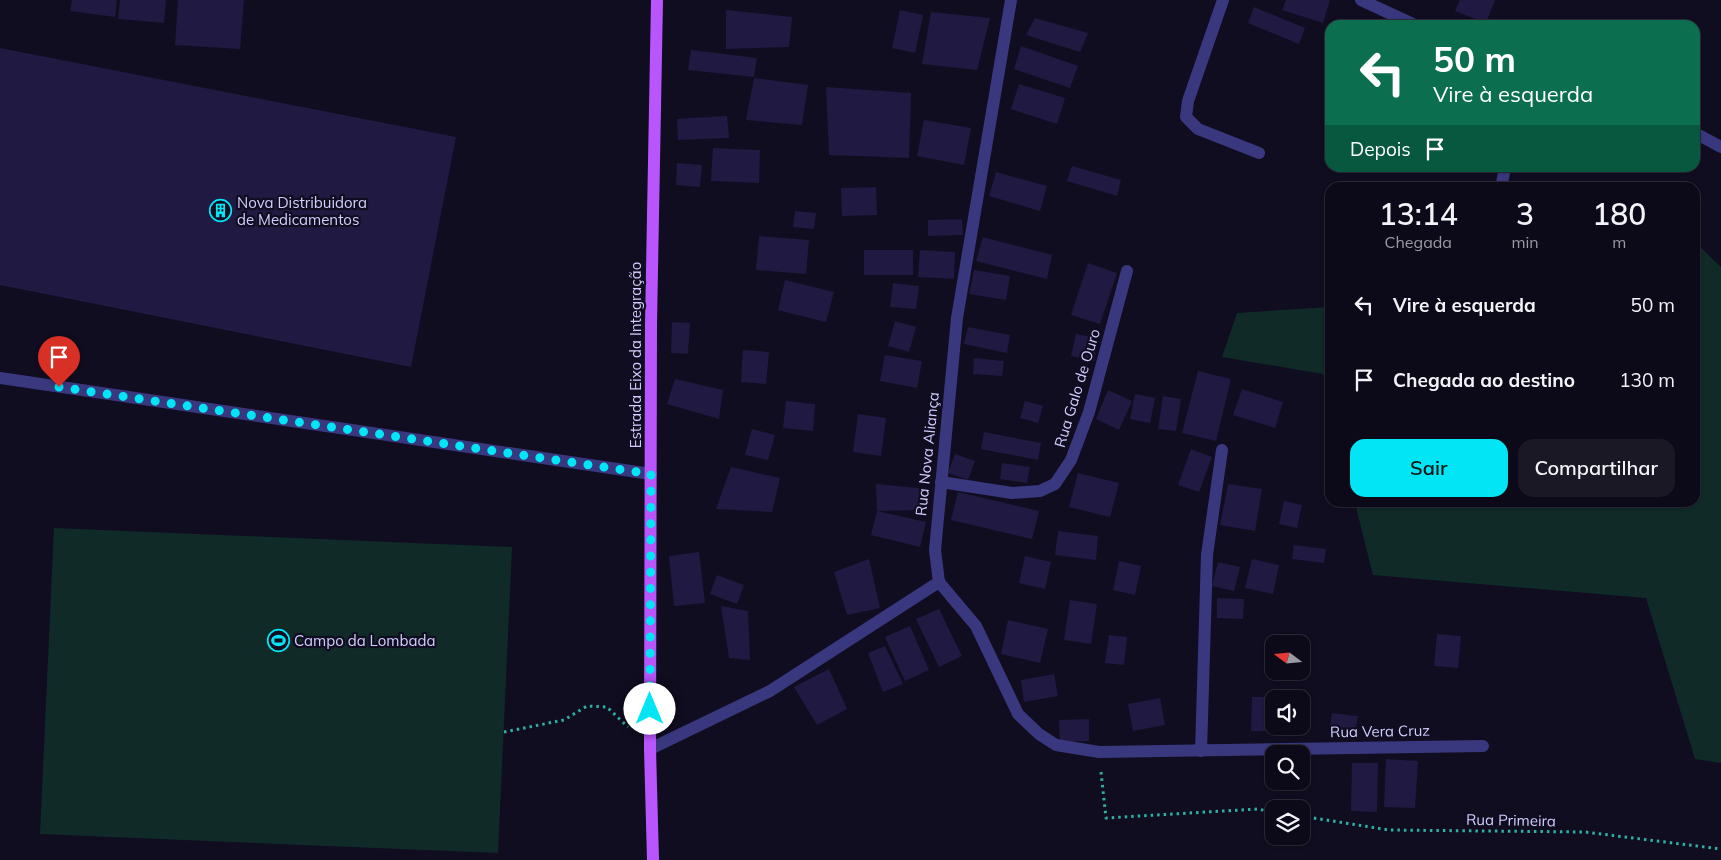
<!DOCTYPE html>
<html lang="pt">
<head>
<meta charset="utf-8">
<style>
	:root { --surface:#0c0a18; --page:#1a1825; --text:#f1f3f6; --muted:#9a9aa2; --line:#2c2b37; --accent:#02e5f5 }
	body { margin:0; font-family:Mulish,sans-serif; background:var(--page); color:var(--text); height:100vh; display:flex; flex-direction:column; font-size:19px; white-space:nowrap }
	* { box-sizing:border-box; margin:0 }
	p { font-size:16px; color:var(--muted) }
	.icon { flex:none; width:28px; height:28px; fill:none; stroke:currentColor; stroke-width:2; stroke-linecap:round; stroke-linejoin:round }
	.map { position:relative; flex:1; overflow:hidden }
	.side { position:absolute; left:1325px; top:182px; width:375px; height:325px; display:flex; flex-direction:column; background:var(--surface); border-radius:15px; box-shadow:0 1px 4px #0004,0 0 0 1px var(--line) }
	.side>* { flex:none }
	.banner { position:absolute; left:1325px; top:20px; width:375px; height:152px; border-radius:15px; box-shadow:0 1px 4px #0004,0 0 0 1px var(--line); background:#0b6e4f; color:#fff; overflow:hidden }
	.needle { width:32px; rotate:286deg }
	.controls { position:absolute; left:1265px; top:635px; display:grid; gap:10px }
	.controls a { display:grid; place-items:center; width:45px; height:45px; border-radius:10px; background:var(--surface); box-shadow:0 1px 4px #0004,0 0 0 1px var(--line); font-size:25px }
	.pin { position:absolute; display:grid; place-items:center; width:42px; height:42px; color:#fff; margin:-51px -21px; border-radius:50% 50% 50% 0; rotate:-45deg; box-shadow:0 0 5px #0007 }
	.pin .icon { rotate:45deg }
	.me { position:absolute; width:55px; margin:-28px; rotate:0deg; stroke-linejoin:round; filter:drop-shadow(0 0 4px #0008) }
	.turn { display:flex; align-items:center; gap:18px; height:105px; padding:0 25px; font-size:22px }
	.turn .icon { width:65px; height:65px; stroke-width:2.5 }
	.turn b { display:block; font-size:35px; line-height:42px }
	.then { display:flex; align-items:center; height:48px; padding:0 25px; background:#0003; gap:10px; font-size:19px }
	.eta { display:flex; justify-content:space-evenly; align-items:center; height:85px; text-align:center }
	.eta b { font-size:30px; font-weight:600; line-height:35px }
	.cta { display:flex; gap:10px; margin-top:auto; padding:10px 25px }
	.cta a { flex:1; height:58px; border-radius:15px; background:var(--accent); color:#111; font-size:20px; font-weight:600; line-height:58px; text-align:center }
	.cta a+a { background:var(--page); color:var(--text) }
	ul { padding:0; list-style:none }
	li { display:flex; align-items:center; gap:15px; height:75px; padding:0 25px }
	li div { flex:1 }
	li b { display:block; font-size:19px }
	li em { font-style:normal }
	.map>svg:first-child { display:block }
	.green { fill:#102a28 }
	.building { fill:#201941 }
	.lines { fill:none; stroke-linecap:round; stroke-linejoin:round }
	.path { stroke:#2fb0a4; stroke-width:3; stroke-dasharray:2.5 4; stroke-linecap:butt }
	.minor { stroke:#39387f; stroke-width:12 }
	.major { stroke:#b955fd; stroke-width:12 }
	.route { stroke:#02e5f5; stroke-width:9; stroke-dasharray:0 16.2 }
	.labels { text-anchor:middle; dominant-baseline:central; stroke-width:4.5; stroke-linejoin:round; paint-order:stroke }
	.poi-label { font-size:15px; fill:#d1cdff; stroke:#100d20; text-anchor:start }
	.street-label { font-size:15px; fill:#d1cdff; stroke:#100d20 }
</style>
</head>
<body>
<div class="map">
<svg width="1721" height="860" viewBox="0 0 1721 860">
	<rect width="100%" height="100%" fill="#100d20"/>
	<g class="green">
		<polygon points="1699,246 1721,267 1721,763 1695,759 1646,598 1373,575 1355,503 1695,502 1695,247"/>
		<polygon points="1330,307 1330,400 1323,374 1222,357 1237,313"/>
		<polygon points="54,528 512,547 498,853 40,834"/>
	</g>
	<g class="building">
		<polygon points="72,0 117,0 115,17 70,11"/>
		<polygon points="120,0 166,0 164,23 118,19"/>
		<polygon points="178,0 244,0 240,49 175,45"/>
		<polygon points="1286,0 1330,0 1323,23 1282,10"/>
		<polygon points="1460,0 1495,0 1486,23 1455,11"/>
		<polygon points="1254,7 1305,28 1299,44 1248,23"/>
		<polygon points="726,10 792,17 789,47 726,49"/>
		<polygon points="900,10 923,15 915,53 892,48"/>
		<polygon points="931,12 990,18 977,70 922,64"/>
		<polygon points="1035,18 1088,33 1080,52 1026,35"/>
		<polygon points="1021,46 1078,66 1070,88 1014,69"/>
		<polygon points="0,48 456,137 411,367 0,285"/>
		<polygon points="691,50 757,58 754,77 688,70"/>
		<polygon points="754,78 808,85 802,125 746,120"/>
		<polygon points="1019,84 1065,98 1057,124 1011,109"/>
		<polygon points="826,87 911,93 909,158 829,155"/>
		<polygon points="727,116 729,138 678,140 677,119"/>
		<polygon points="924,120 971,128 964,165 917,156"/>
		<polygon points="713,148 760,150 759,183 711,181"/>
		<polygon points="677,163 702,165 700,187 676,185"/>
		<polygon points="1072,166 1121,180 1117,196 1067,181"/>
		<polygon points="996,172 1047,186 1040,211 989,196"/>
		<polygon points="876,187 877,215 842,216 841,188"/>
		<polygon points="795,211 816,213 814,229 793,227"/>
		<polygon points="962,219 963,235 928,236 928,220"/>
		<polygon points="759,236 809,240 806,274 756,270"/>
		<polygon points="983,237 1052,255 1047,279 976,261"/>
		<rect x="864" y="250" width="49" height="25"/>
		<polygon points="920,250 955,252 954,279 918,277"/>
		<polygon points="1088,263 1117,273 1100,324 1071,315"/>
		<polygon points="974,270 1010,276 1006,300 969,294"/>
		<polygon points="785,280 834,292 826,322 778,310"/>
		<polygon points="893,283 919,286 916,309 890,307"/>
		<polygon points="895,321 916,327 909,352 888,346"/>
		<polygon points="672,322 690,323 688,354 671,353"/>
		<polygon points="968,327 1010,335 1007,353 964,344"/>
		<polygon points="1076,334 1098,338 1094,361 1071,356"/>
		<polygon points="743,350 769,352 766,384 741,382"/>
		<polygon points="885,355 922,361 917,388 880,381"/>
		<polygon points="974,358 1004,361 1002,376 973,374"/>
		<polygon points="1198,371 1231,379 1216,441 1182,433"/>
		<polygon points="675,379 723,390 719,419 667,404"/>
		<polygon points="1242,389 1283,402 1275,428 1233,415"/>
		<polygon points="1108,390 1132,401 1119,430 1096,419"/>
		<polygon points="1135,394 1155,398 1150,423 1130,419"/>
		<polygon points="1163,396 1181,399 1176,431 1158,429"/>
		<polygon points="786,401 815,404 813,431 783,428"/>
		<polygon points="1025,401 1043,406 1038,423 1020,418"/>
		<polygon points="858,414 886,418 881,456 853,452"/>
		<polygon points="752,429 775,435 768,460 745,455"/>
		<polygon points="984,432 1041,443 1038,460 981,449"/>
		<polygon points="1191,449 1212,457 1199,492 1178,485"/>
		<polygon points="955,454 975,461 968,480 948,473"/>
		<polygon points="1002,463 1030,467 1027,483 1000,479"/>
		<polygon points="731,467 780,478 772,512 716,509"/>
		<polygon points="1078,473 1119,483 1110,517 1069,507"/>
		<polygon points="876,484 919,488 919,510 877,511 926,522 920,547 871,535 877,511"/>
		<polygon points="1228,484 1262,489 1255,531 1220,525"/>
		<polygon points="958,492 1039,511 1032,539 951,520"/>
		<polygon points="1284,501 1302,505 1297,528 1279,524"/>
		<polygon points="1058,531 1098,536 1096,560 1055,555"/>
		<polygon points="1294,545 1326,549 1324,563 1292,559"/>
		<polygon points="699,552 705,603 674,606 669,556"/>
		<polygon points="1025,556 1051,562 1045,589 1019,583"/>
		<polygon points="869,559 880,608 847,615 834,572"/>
		<polygon points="1252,559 1279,565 1273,594 1245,588"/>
		<polygon points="1119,561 1141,566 1135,595 1113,590"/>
		<polygon points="1218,562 1240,567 1234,591 1212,586"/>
		<polygon points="717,575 744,585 737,604 710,594"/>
		<polygon points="1217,598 1244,599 1243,619 1217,618"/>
		<polygon points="1070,600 1097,604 1091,644 1064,640"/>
		<polygon points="721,606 748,611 750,660 729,658"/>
		<polygon points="939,609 962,656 939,667 916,619"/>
		<polygon points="1008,620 1048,629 1040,663 1001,654"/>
		<polygon points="910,626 929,670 905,681 885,637"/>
		<polygon points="1437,634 1461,636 1458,668 1434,666"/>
		<polygon points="1109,635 1127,637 1124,665 1105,663"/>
		<polygon points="885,646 903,684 883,692 868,653"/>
		<polygon points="829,669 847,709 817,725 794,687"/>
		<polygon points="1054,674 1058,696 1024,702 1021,680"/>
		<polygon points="1252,697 1274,697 1274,726 1282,726 1282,731 1251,731"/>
		<polygon points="1160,698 1165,725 1133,731 1128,704"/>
		<polygon points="1332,713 1358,716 1354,738 1329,734"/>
		<polygon points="1089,719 1089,741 1060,742 1059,720"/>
		<polygon points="1386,759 1418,761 1415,808 1384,807"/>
		<polygon points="1352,763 1378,763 1377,812 1351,811"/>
	</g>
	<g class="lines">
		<g class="path">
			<polyline points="504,732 564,720 587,706 607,707 628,727"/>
			<polyline points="1101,772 1106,818 1257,809 1274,812"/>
			<polyline points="1301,816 1389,830 1585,832 1721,849"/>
		</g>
		<g class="minor">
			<polyline points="1223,0 1188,101 1186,117 1198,129 1259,153"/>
			<polyline points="1361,0 1415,25"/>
			<polyline points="1695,133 1721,147"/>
			<polyline points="1501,188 1505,168"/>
			<polyline points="0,378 651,474"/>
			<polyline points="941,482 1012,493 1040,491 1055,484 1071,460 1089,412 1127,271"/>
			<polyline points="939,582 976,626 1018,714 1039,734 1056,745 1099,752 1483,746"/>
			<polyline points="939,582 935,550 957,318 1011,0"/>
			<polyline points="650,749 770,691 939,582"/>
			<polyline points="1201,751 1207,555 1222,450"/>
		</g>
		<polyline class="major" points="653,860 650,749 651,324 657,0"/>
	</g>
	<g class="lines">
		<polyline class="route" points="59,387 651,474 650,709"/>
	</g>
	<defs>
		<symbol id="building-ring" viewBox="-11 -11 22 22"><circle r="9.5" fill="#100d20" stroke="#02e5f5" stroke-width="1.5"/><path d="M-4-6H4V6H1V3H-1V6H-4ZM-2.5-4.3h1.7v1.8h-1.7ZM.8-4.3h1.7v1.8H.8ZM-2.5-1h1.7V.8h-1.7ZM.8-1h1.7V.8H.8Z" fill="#02e5f5"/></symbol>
		<symbol id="stadium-ring" viewBox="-11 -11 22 22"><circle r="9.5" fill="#100d20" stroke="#02e5f5" stroke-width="1.5"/><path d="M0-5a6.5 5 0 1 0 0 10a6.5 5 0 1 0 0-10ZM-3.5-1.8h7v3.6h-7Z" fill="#02e5f5"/></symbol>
	</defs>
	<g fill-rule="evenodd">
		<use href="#building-ring" x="208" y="198" width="25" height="25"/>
		<use href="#stadium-ring" x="266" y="628" width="25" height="25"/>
	</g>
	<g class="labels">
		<g class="poi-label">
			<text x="237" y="202">Nova Distribuidora<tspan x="237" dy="17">de Medicamentos</tspan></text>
			<text x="294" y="640">Campo da Lombada</text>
		</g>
		<g class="street-label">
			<text transform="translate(635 355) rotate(-90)">Estrada Eixo da Integração</text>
			<text transform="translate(1077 388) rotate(-73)">Rua Galo de Ouro</text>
			<text transform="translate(927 454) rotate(-84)">Rua Nova Aliança</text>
			<text transform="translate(1380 731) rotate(-1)">Rua Vera Cruz</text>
			<text transform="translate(1511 820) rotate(1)">Rua Primeira</text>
		</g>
	</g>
</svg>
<div class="controls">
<a><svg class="needle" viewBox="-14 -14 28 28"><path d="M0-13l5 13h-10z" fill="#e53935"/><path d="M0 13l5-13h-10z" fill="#9a9aa2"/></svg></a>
<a><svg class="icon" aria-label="sound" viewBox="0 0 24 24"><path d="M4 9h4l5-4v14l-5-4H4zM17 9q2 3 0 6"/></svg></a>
<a><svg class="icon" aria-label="search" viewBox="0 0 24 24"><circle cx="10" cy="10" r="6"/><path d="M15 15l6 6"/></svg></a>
<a><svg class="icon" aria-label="layers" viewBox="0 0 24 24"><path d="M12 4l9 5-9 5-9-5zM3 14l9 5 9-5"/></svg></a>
</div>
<div class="pin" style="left:59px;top:387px;background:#d93025"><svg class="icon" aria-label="arrive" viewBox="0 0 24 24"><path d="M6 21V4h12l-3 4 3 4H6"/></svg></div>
<svg class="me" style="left:650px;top:709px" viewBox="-20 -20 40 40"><circle r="19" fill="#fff"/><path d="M0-13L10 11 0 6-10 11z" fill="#02e5f5"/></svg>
<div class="banner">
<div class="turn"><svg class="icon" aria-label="left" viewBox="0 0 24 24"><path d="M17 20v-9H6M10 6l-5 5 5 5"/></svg><div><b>50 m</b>Vire à esquerda</div></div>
<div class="then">Depois<svg class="icon" aria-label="arrive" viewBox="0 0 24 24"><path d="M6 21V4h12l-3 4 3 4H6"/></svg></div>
</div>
<section class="side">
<div class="eta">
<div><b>13:14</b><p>Chegada</p></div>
<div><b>3</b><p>min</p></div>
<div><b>180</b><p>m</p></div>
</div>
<ul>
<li><svg class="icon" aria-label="left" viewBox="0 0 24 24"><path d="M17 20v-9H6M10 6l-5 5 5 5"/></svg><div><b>Vire à esquerda</b></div><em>50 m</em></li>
<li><svg class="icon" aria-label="arrive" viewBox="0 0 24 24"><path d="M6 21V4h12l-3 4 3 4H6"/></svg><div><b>Chegada ao destino</b></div><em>130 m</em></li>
</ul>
<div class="cta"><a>Sair</a><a>Compartilhar</a></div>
</section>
</div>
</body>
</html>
